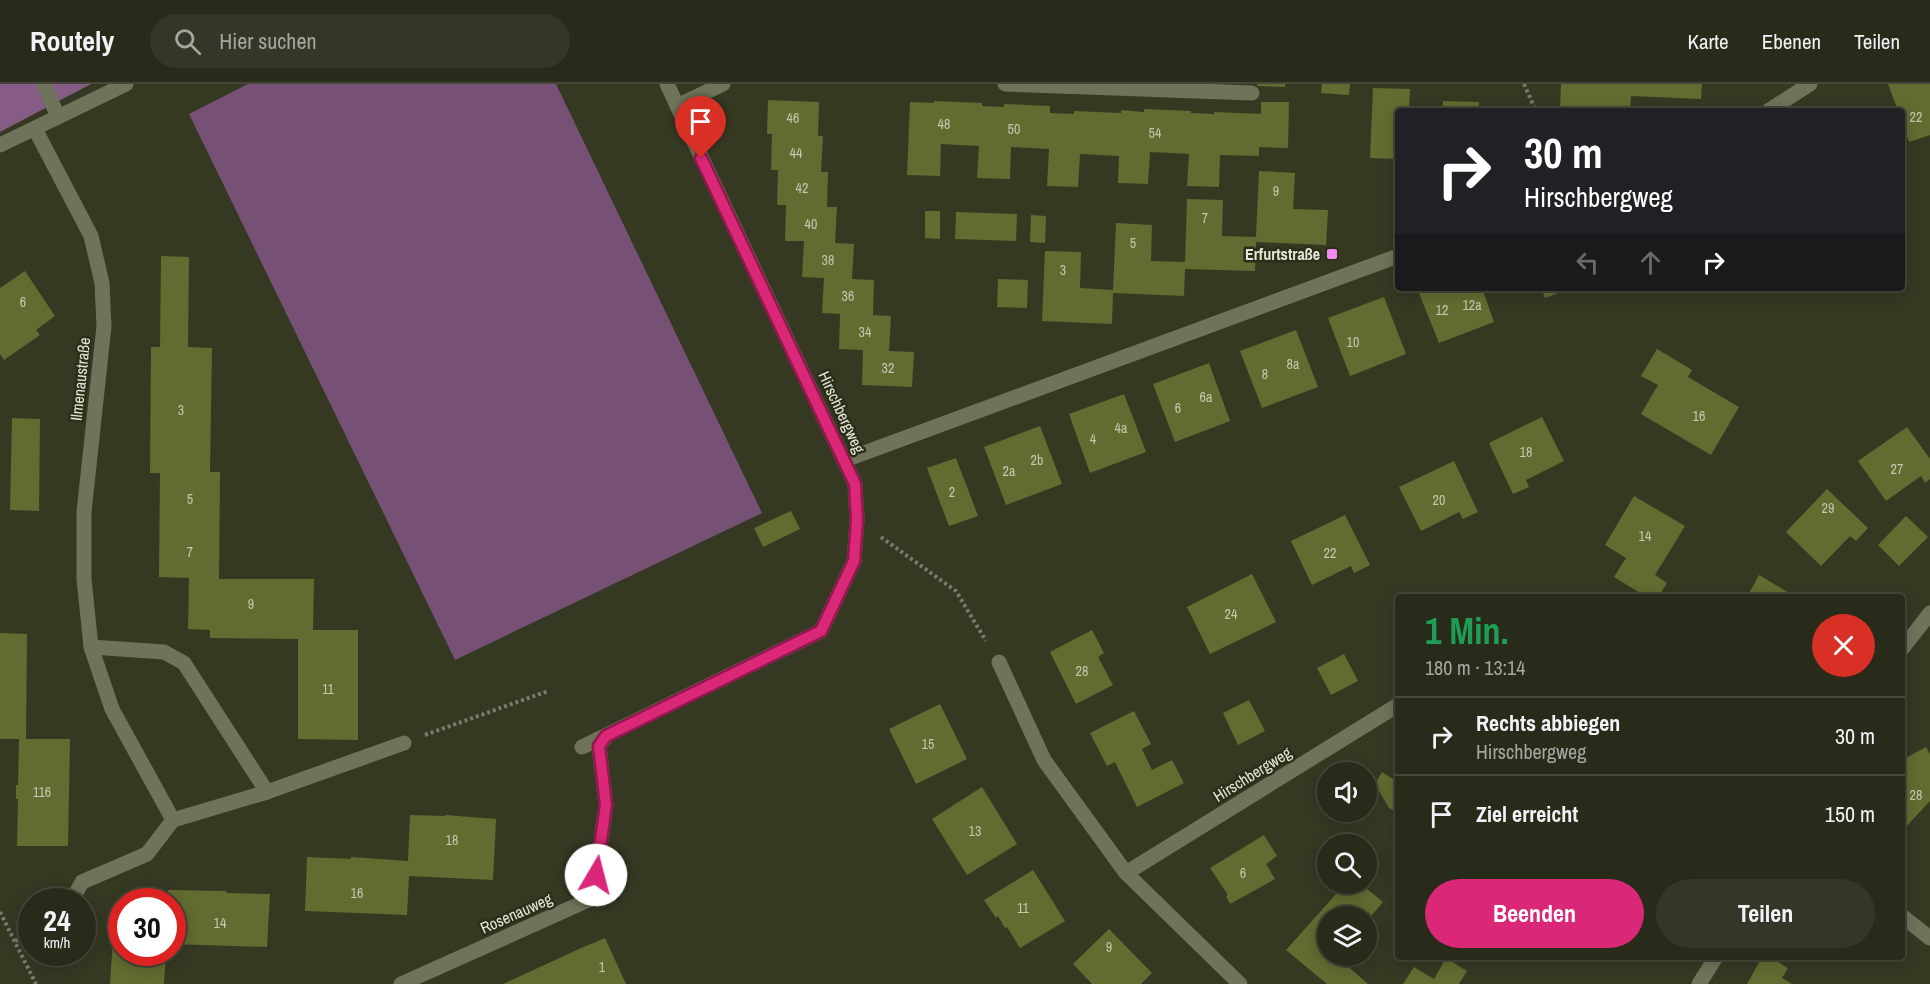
<!DOCTYPE html>
<html lang="de">
<head>
<meta charset="utf-8">
<style>
	:root { --surface:#282b1a; --page:#343727; --text:#f1f3f6; --muted:#a5a7a2; --line:#444739; --accent:#db2777 }
	body { margin:0; font-family:"Archivo Narrow",sans-serif; background:var(--page); color:var(--text); height:100vh; display:flex; flex-direction:column; font-size:22px; white-space:nowrap }
	* { box-sizing:border-box; margin:0 }
	p { font-size:20px; color:var(--muted) }
	.icon { flex:none; width:33px; height:33px; fill:none; stroke:currentColor; stroke-width:2; stroke-linecap:round; stroke-linejoin:round }
	.map { position:relative; flex:1; overflow:hidden }
	.side { position:absolute; left:1395px; top:510px; width:510px; height:366px; display:flex; flex-direction:column; background:var(--surface); border-radius:6px; box-shadow:0 3px 15px #0003,0 0 0 2px var(--line) }
	.side>* { flex:none }
	.hud { position:absolute; left:1395px; top:24px; width:510px; height:183px; border-radius:6px; box-shadow:0 3px 15px #0003,0 0 0 2px var(--line); background:#202124; color:#fff; overflow:hidden }
	.controls { position:absolute; left:1317px; top:678px; display:grid; gap:12px }
	.controls a { display:grid; place-items:center; width:60px; height:60px; border-radius:50%; background:var(--surface); box-shadow:0 3px 15px #0003,0 0 0 2px var(--line); font-size:30px }
	.speed { position:absolute; left:18px; top:804px; display:flex; gap:12px; font-size:30px; font-weight:700; text-align:center }
	.speed>* { display:grid; place-content:center; width:78px; height:78px; border-radius:50%; background:var(--surface); box-shadow:0 3px 15px #0003,0 0 0 2px var(--line); line-height:1 }
	.speed small { font-size:15px; font-weight:400 }
	.speed .limit { border:9px solid #d22; background:#fff; color:#111 }
	.pin { position:absolute; display:grid; place-items:center; width:51px; height:51px; color:#fff; margin:-62px -26px; border-radius:50% 50% 50% 0; rotate:-45deg; box-shadow:0 0 6px #0007 }
	.pin .icon { rotate:45deg }
	.me { position:absolute; width:66px; margin:-33px; rotate:8deg; stroke-linejoin:round; filter:drop-shadow(0 0 4px #0008) }
	.turn { display:flex; align-items:center; gap:21px; height:126px; padding:0 30px; font-size:27px }
	.turn .icon { width:78px; height:78px; stroke-width:2.5 }
	.turn b { display:block; font-size:42px; line-height:51px }
	.lanes { display:flex; align-items:center; height:57px; padding:0 30px; background:#0003; justify-content:center; gap:30px; direction:ltr }
	.lanes .off { opacity:.35 }
	.round { display:grid; place-items:center; flex:none; width:63px; height:63px; border-radius:32px; background:var(--page) }
	.head { display:flex; align-items:center; justify-content:space-between; height:102px; padding:0 30px }
	h1 { font-size:36px; font-weight:700; line-height:45px; color:#1e9e55 }
	.action { display:flex; gap:12px; margin-top:auto; padding:12px 30px }
	.action a { flex:1; height:69px; border-radius:36px; background:var(--accent); color:#fff; font-size:24px; font-weight:700; line-height:69px; text-align:center }
	.action a+a { background:var(--page); color:var(--text) }
	ul { padding:0; list-style:none }
	li { display:flex; align-items:center; gap:18px; height:78px; padding:0 30px; border-top:2px solid var(--line) }
	li div { flex:1 }
	li b { display:block; font-size:22px }
	li em { font-style:normal }
	header { display:flex; align-items:center; gap:36px; box-sizing:border-box; height:84px; padding:0 30px; background:var(--surface); border-bottom:2px solid var(--line) }
	header strong { font-size:28px }
	nav { display:flex; gap:33px; margin-inline-start:auto; font-size:21px }
	.search { width:420px; height:54px; background:var(--page); display:flex; align-items:center; gap:15px; box-sizing:border-box; padding:0 21px; border-radius:33px; color:var(--muted); font-size:22px }
	.map>svg:first-child { display:block }
	.green { fill:#765075 }
	.forest { fill:#865b85 }
	.building { fill:#626b30 }
	.lines { fill:none; stroke-linecap:round; stroke-linejoin:round }
	.path { stroke:#797c69; stroke-width:4; stroke-dasharray:3 3; stroke-linecap:butt }
	.service { stroke:#6e735a; stroke-width:15 }
	.minor { stroke:#6e735a; stroke-width:15 }
	.route-casing { stroke:#8e194d; stroke-width:15 }
	.route { stroke:#db2777; stroke-width:10 }
	.poi-dot { fill:#f38af2; stroke:#2b2f18; stroke-width:2 }
	.labels { text-anchor:middle; dominant-baseline:central; stroke-width:5; stroke-linejoin:round; paint-order:stroke }
	.number-label { font-size:14px; fill:#c3c7ae }
	.poi-label { font-size:16px; font-weight:bold; fill:#e3e6d8; stroke:#2b2f18; text-anchor:end }
	.street-label { font-size:16px; fill:#e3e6d8; stroke:#2b2f18 }
</style>
</head>
<body>
<header>
<strong>Routely</strong>
<div class="search"><svg class="icon" aria-label="search" viewBox="0 0 24 24"><circle cx="10" cy="10" r="6"/><path d="M15 15l6 6"/></svg>Hier suchen</div>
<nav><a>Karte</a><a>Ebenen</a><a>Teilen</a></nav>
</header>
<div class="map">
<svg width="1930" height="900" viewBox="0 0 1930 900">
	<rect width="100%" height="100%" fill="#353922"/>
	<polygon class="green" points="248,0 556,0 762,429 455,576 189,30"/>
	<polygon class="forest" points="0,0 91,0 0,48"/>
	<g class="building">
		<polygon points="1257,0 1285,0 1285,3 1257,2"/>
		<polygon points="1322,0 1350,0 1349,11 1321,9"/>
		<polygon points="1561,0 1702,0 1701,15 1631,12 1630,26 1560,23"/>
		<polygon points="1888,0 1930,0 1930,51 1909,58 1902,38 1902,27 1898,27"/>
		<polygon points="1373,4 1410,5 1409,27 1398,27 1398,75 1370,74"/>
		<polygon points="768,16 819,18 818,52 823,52 821,88 828,88 827,123 837,123 835,159 854,160 852,195 874,196 873,231 891,232 889,267 914,268 912,303 862,301 863,266 839,265 840,230 822,229 824,194 802,193 804,157 785,157 786,121 777,121 778,86 771,86 772,50 767,50"/>
		<polygon points="934,17 982,19 982,22 1004,23 1004,20 1050,22 1050,29 1074,30 1074,27 1121,29 1121,26 1144,28 1144,25 1191,27 1191,29 1214,30 1214,28 1261,30 1261,18 1289,18 1288,64 1259,63 1259,72 1220,71 1219,103 1187,102 1189,70 1150,68 1148,100 1118,99 1119,72 1080,70 1078,103 1047,102 1049,65 1011,63 1010,95 977,94 979,62 941,60 940,92 907,91 910,18 934,19"/>
		<polygon points="1443,17 1479,18 1479,27 1443,27"/>
		<polygon points="1259,87 1295,89 1293,125 1328,126 1326,161 1256,158 1255,187 1185,185 1184,212 1113,209 1112,240 1042,237 1045,167 1081,168 1080,204 1113,206 1116,139 1152,141 1151,177 1185,178 1187,115 1223,116 1222,152 1256,153"/>
		<polygon points="925,127 940,127 940,155 925,154"/>
		<polygon points="956,128 1017,130 1016,157 955,155"/>
		<polygon points="1031,131 1046,132 1045,159 1030,158"/>
		<polygon points="161,172 189,173 188,263 212,264 210,388 220,388 219,495 314,495 313,546 358,546 358,656 298,655 298,555 210,554 210,546 188,545 189,494 159,493 160,389 150,389 151,263 160,263"/>
		<polygon points="25,187 55,232 36,246 40,251 4,276 0,270 0,204"/>
		<polygon points="998,195 1028,196 1027,224 997,223"/>
		<polygon points="1417,204 1482,204 1494,238 1439,259"/>
		<polygon points="1541,204 1565,204 1566,206 1545,214"/>
		<polygon points="1384,213 1406,270 1350,292 1328,234"/>
		<polygon points="1296,246 1318,303 1262,324 1240,267"/>
		<polygon points="1657,265 1692,286 1688,293 1739,323 1711,371 1641,330 1658,301 1641,292"/>
		<polygon points="1209,279 1230,337 1175,358 1153,300"/>
		<polygon points="1124,310 1146,368 1090,389 1069,330"/>
		<polygon points="1542,333 1564,377 1526,396 1529,403 1513,410 1489,359"/>
		<polygon points="12,334 40,335 39,427 10,426"/>
		<polygon points="1040,342 1062,400 1006,421 984,363"/>
		<polygon points="1907,343 1930,375 1930,395 1925,399 1921,392 1886,417 1858,377"/>
		<polygon points="956,374 978,432 949,442 927,384"/>
		<polygon points="1454,377 1478,428 1463,435 1459,428 1421,447 1399,403"/>
		<polygon points="1827,405 1868,444 1856,457 1850,452 1821,482 1786,448"/>
		<polygon points="1634,412 1685,442 1655,491 1667,499 1658,513 1647,513 1614,493 1626,474 1605,461"/>
		<polygon points="791,427 800,445 763,463 754,444"/>
		<polygon points="1345,431 1370,481 1354,489 1351,482 1312,501 1291,457"/>
		<polygon points="1906,432 1928,453 1899,482 1878,461"/>
		<polygon points="1252,490 1276,538 1210,570 1187,523"/>
		<polygon points="1759,491 1796,513 1747,513"/>
		<polygon points="1092,546 1104,569 1098,573 1113,601 1076,620 1050,568"/>
		<polygon points="0,549 27,550 26,655 70,655 68,762 17,762 18,715 16,715 16,701 18,701 19,655 0,655"/>
		<polygon points="1344,570 1358,597 1331,611 1317,584"/>
		<polygon points="1249,616 1265,647 1238,661 1223,629"/>
		<polygon points="940,620 967,675 916,700 889,645"/>
		<polygon points="1134,627 1151,660 1142,665 1152,686 1172,676 1184,699 1137,723 1115,678 1107,682 1090,649"/>
		<polygon points="1926,663 1930,670 1930,717 1902,747 1902,676"/>
		<polygon points="1382,688 1398,698 1398,729 1389,724 1375,700"/>
		<polygon points="982,703 1017,760 967,791 932,735"/>
		<polygon points="410,731 445,732 445,731 496,735 493,796 409,792 407,831 305,827 307,773 351,775 351,773 408,777"/>
		<polygon points="1264,751 1277,772 1266,780 1275,795 1230,820 1226,812 1228,811 1210,784"/>
		<polygon points="1033,786 1065,837 1020,864 1007,843 1005,844 998,832 996,834 984,816"/>
		<polygon points="1345,800 1361,800 1383,818 1366,838 1366,832 1328,832 1328,872 1336,872 1368,900 1327,900 1286,866"/>
		<polygon points="168,806 226,807 227,809 270,810 267,863 172,860 172,818 167,818"/>
		<polygon points="114,839 122,839 122,868 166,868 164,900 110,900"/>
		<polygon points="1109,845 1152,889 1141,900 1092,900 1073,880"/>
		<polygon points="605,854 626,900 503,900 579,865"/>
		<polygon points="1762,873 1770,873 1788,884 1782,894 1792,900 1747,900"/>
		<polygon points="1446,874 1467,887 1459,900 1403,900 1414,883 1434,895"/>
	</g>
	<g class="lines">
		<g class="path">
			<polyline points="1524,0 1536,27"/>
			<polyline points="881,453 956,507 986,557"/>
			<polyline points="425,651 548,607"/>
			<polyline points="0,828 36,900"/>
			<polyline points="15,857 32,850"/>
		</g>
		<g class="service">
			<polyline points="44,0 58,33"/>
			<polyline points="1005,0 1252,9"/>
			<polyline points="677,22 723,0"/>
		</g>
		<g class="minor">
			<polyline points="1768,27 1810,0"/>
			<polyline points="35,45 91,152 102,199 104,242 84,428 84,495 91,563 112,625 173,736"/>
			<polyline points="0,61 126,0"/>
			<polyline points="845,376 1398,172"/>
			<polyline points="91,563 164,568 184,579 267,708"/>
			<polyline points="1902,565 1930,529"/>
			<polyline points="999,578 1044,676 1126,789 1240,900"/>
			<polyline points="582,663 821,547 854,477 857,436 855,400 667,0"/>
			<polyline points="1126,789 1398,621"/>
			<polyline points="71,818 82,798 147,770 173,736 267,708 404,659"/>
			<polyline points="1902,832 1930,854"/>
			<polyline points="401,900 593,814 606,721 599,662 606,653"/>
			<polyline points="1699,900 1716,873"/>
		</g>
	</g>
	<g class="lines">
		<defs>
			<polyline id="route" points="596,791 606,721 599,662 606,652 821,547 854,477 857,436 855,400 701,74"/>
		</defs>
		<use href="#route" class="route-casing"/>
		<use href="#route" class="route"/>
	</g>
	<rect class="poi-dot" x="1326" y="164" width="12" height="12" rx="3"/>
	<g class="labels">
		<g class="number-label">
			<text x="1916" y="33">22</text>
			<text x="793" y="34">46</text>
			<text x="944" y="40">48</text>
			<text x="1014" y="45">50</text>
			<text x="1155" y="49">54</text>
			<text x="796" y="69">44</text>
			<text x="802" y="104">42</text>
			<text x="1276" y="107">9</text>
			<text x="1205" y="134">7</text>
			<text x="811" y="140">40</text>
			<text x="1133" y="159">5</text>
			<text x="828" y="176">38</text>
			<text x="1063" y="186">3</text>
			<text x="848" y="212">36</text>
			<text x="23" y="218">6</text>
			<text x="1472" y="221">12a</text>
			<text x="1442" y="226">12</text>
			<text x="865" y="248">34</text>
			<text x="1353" y="258">10</text>
			<text x="1293" y="280">8a</text>
			<text x="888" y="284">32</text>
			<text x="1265" y="290">8</text>
			<text x="1206" y="313">6a</text>
			<text x="1178" y="324">6</text>
			<text x="181" y="326">3</text>
			<text x="1699" y="332">16</text>
			<text x="1121" y="344">4a</text>
			<text x="1093" y="355">4</text>
			<text x="1526" y="368">18</text>
			<text x="1037" y="376">2b</text>
			<text x="1897" y="385">27</text>
			<text x="1009" y="387">2a</text>
			<text x="952" y="408">2</text>
			<text x="190" y="415">5</text>
			<text x="1439" y="416">20</text>
			<text x="1828" y="424">29</text>
			<text x="1645" y="452">14</text>
			<text x="190" y="468">7</text>
			<text x="1330" y="469">22</text>
			<text x="251" y="520">9</text>
			<text x="1231" y="530">24</text>
			<text x="1082" y="587">28</text>
			<text x="328" y="605">11</text>
			<text x="928" y="660">15</text>
			<text x="42" y="708">116</text>
			<text x="1916" y="711">28</text>
			<text x="975" y="747">13</text>
			<text x="452" y="756">18</text>
			<text x="1243" y="789">6</text>
			<text x="357" y="809">16</text>
			<text x="1023" y="824">11</text>
			<text x="220" y="839">14</text>
			<text x="1109" y="863">9</text>
			<text x="602" y="883">1</text>
		</g>
		<g class="poi-label">
			<text x="1320" y="170">Erfurtstraße</text>
		</g>
		<g class="street-label">
			<text transform="translate(80 295) rotate(-84)">Ilmenaustraße</text>
			<text transform="translate(842 328) rotate(65)">Hirschbergweg</text>
			<text transform="translate(1252 690) rotate(-32)">Hirschbergweg</text>
			<text transform="translate(516 829) rotate(-24)">Rosenauweg</text>
		</g>
	</g>
</svg>
<div class="controls">
<a><svg class="icon" aria-label="sound" viewBox="0 0 24 24"><path d="M4 9h4l5-4v14l-5-4H4zM17 9q2 3 0 6"/></svg></a>
<a><svg class="icon" aria-label="search" viewBox="0 0 24 24"><circle cx="10" cy="10" r="6"/><path d="M15 15l6 6"/></svg></a>
<a><svg class="icon" aria-label="layers" viewBox="0 0 24 24"><path d="M12 4l9 5-9 5-9-5zM3 14l9 5 9-5"/></svg></a>
</div>
<div class="speed"><div>24<small>km/h</small></div><div class="limit">30</div></div>
<div class="pin" style="left:701px;top:74px;background:#d93025"><svg class="icon" aria-label="arrive" viewBox="0 0 24 24"><path d="M6 21V4h12l-3 4 3 4H6"/></svg></div>
<svg class="me" style="left:596px;top:791px" viewBox="-20 -20 40 40"><circle r="19" fill="#fff"/><path d="M0-13L10 11 0 6-10 11z" fill="#db2777"/></svg>
<div class="hud">
<div class="turn"><svg class="icon" aria-label="right" viewBox="0 0 24 24"><path d="M7 20v-9h11M14 6l5 5-5 5"/></svg><div><b>30 m</b>Hirschbergweg</div></div>
<div class="lanes"><svg class="icon off" aria-label="left" viewBox="0 0 24 24"><path d="M17 20v-9H6M10 6l-5 5 5 5"/></svg><svg class="icon off" aria-label="ahead" viewBox="0 0 24 24"><path d="M12 20V5M6 11l6-6 6 6"/></svg><svg class="icon" aria-label="right" viewBox="0 0 24 24"><path d="M7 20v-9h11M14 6l5 5-5 5"/></svg></div>
</div>
<section class="side">
<div class="head"><div><h1>1 Min.</h1><p>180 m · 13:14</p></div><a class="round" style="background:#d93025;color:#fff"><svg class="icon" aria-label="close" viewBox="0 0 24 24"><path d="M6 6l12 12M18 6L6 18"/></svg></a></div>
<ul>
<li><svg class="icon" aria-label="right" viewBox="0 0 24 24"><path d="M7 20v-9h11M14 6l5 5-5 5"/></svg><div><b>Rechts abbiegen</b><p>Hirschbergweg</p></div><em>30 m</em></li>
<li><svg class="icon" aria-label="arrive" viewBox="0 0 24 24"><path d="M6 21V4h12l-3 4 3 4H6"/></svg><div><b>Ziel erreicht</b></div><em>150 m</em></li>
</ul>
<div class="action"><a>Beenden</a><a>Teilen</a></div>
</section>
</div>
</body>
</html>
